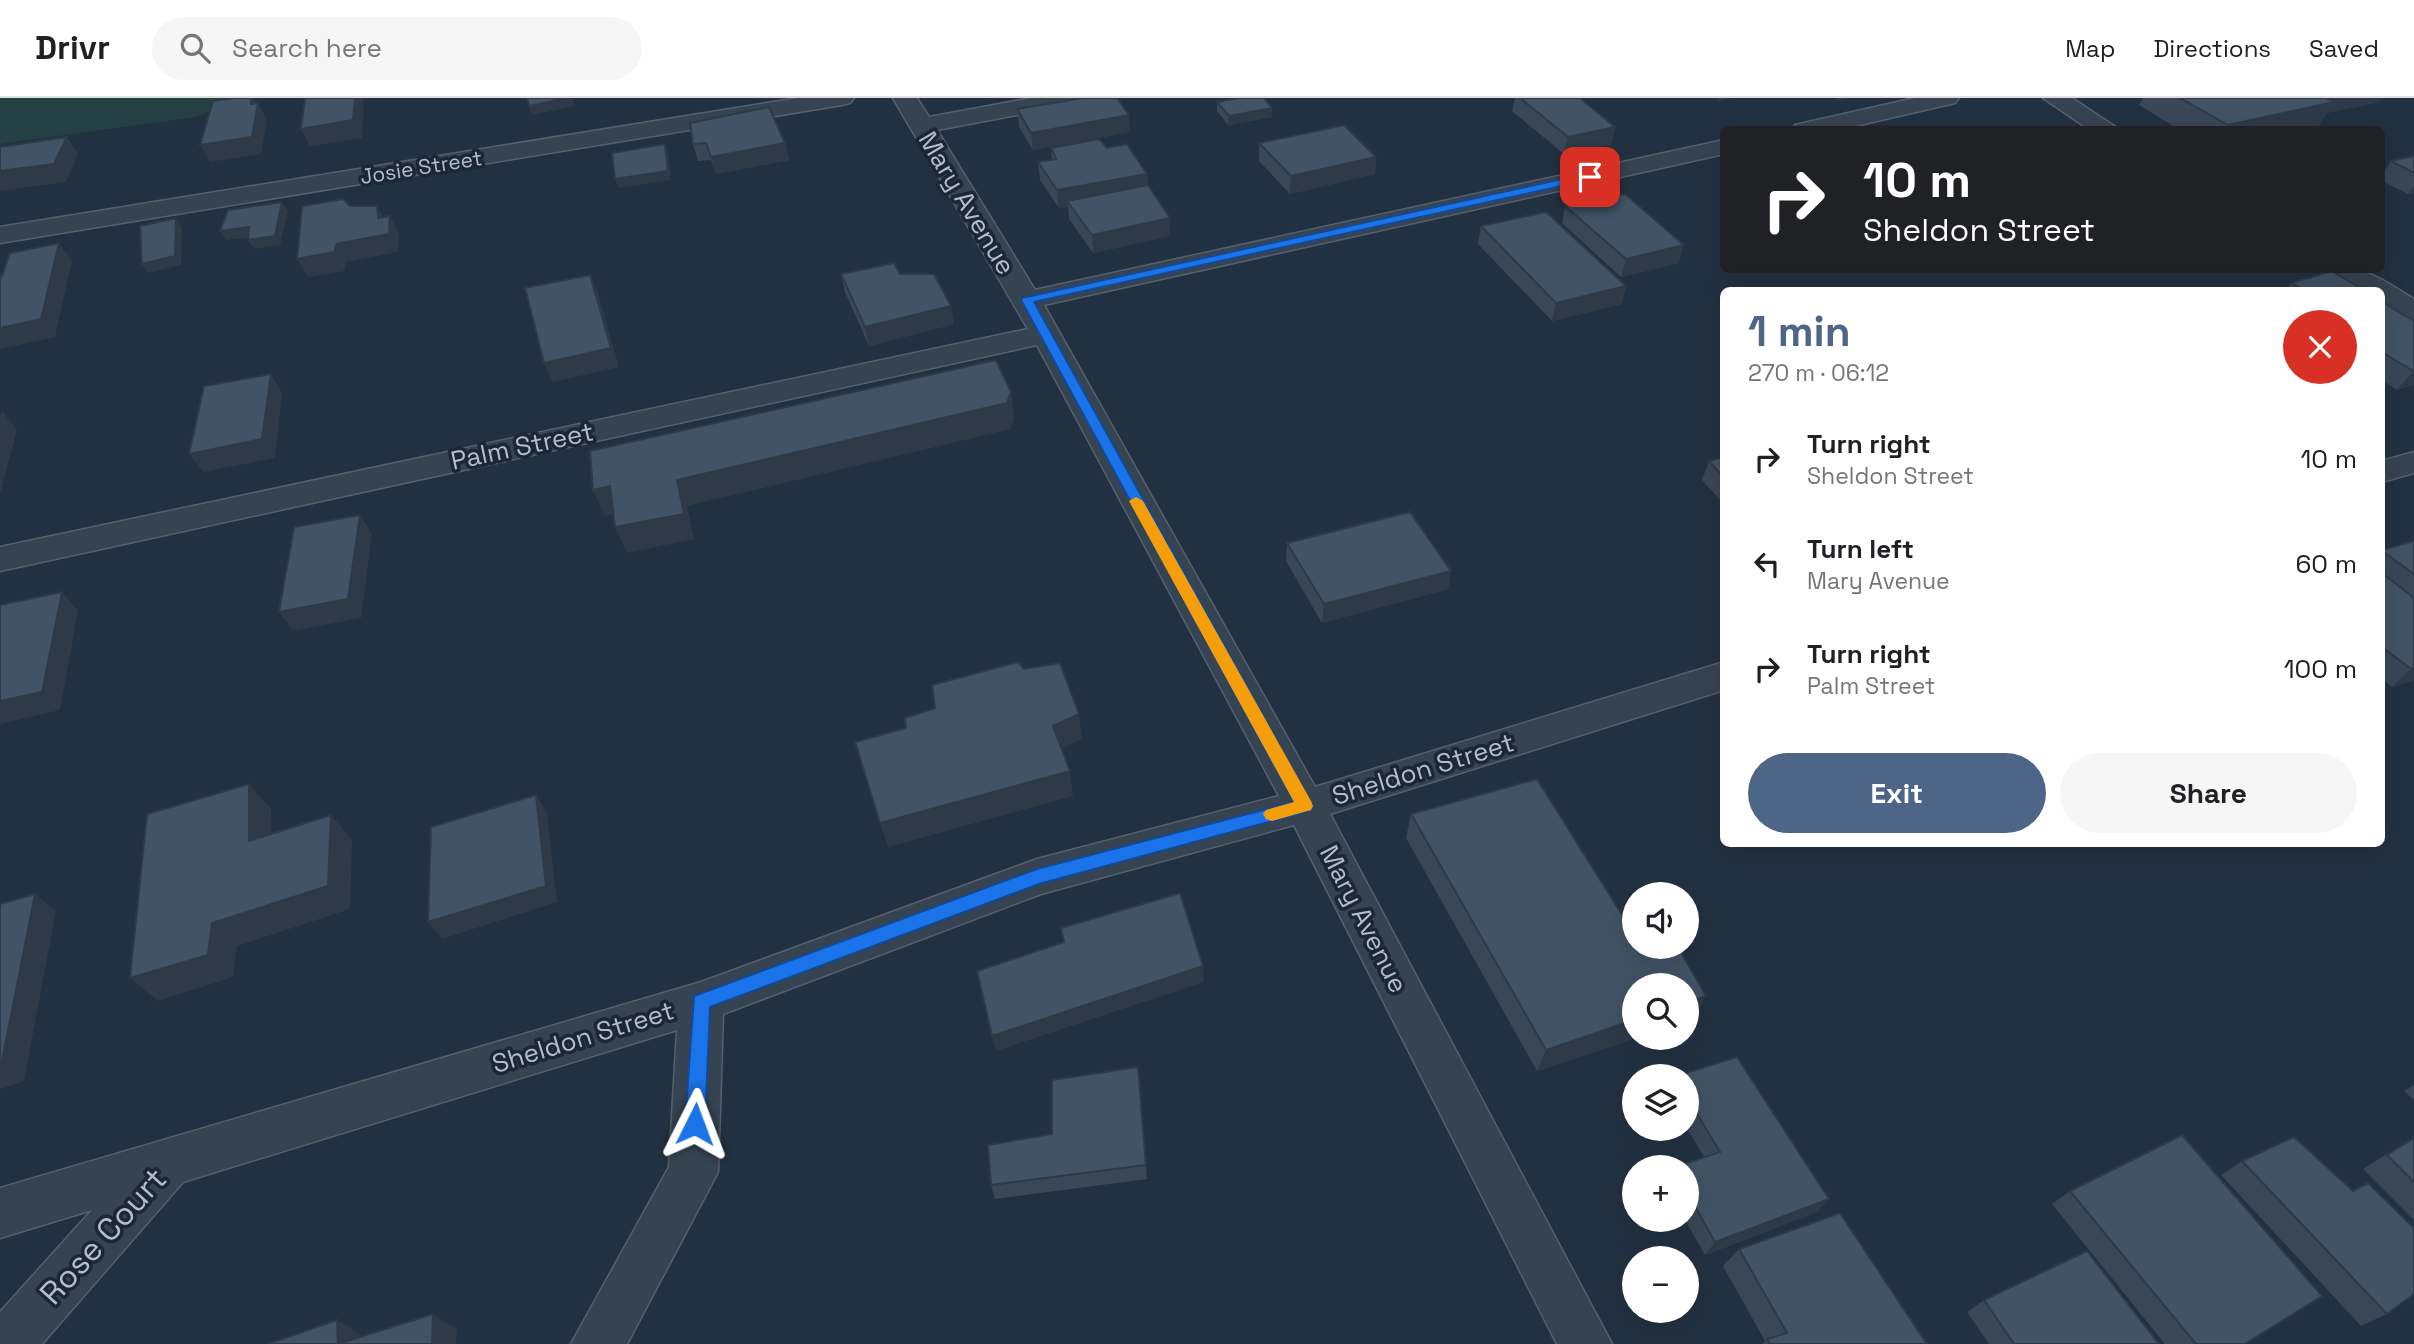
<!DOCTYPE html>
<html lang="en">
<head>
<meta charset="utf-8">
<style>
	:root { --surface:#fff; --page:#f6f6f6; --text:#202124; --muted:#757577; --line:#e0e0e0; --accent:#4d6687 }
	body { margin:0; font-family:"Space Grotesk",sans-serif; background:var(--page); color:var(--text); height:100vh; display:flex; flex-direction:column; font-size:26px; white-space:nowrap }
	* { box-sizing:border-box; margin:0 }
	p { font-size:23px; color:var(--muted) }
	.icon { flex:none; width:38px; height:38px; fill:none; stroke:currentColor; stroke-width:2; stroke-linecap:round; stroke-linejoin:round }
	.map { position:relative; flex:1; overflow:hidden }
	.details { position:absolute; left:1720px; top:189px; width:665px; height:560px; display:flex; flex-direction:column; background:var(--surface); border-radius:10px; box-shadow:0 7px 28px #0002 }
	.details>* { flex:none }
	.banner { position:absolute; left:1720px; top:28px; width:665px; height:147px; border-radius:10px; box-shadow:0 7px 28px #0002; background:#202124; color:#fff; overflow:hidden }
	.fabs { position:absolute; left:1622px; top:784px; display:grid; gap:14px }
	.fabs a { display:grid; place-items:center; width:77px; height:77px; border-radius:50%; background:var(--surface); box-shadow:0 7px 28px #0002; font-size:35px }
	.pin { position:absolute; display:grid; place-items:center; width:60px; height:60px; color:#fff; margin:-30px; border-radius:14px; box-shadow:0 4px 10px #0006 }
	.me { position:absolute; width:77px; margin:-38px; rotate:3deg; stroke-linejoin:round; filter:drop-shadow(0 0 5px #0008) }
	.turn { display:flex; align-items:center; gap:24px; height:147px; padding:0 28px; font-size:32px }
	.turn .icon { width:91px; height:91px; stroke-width:2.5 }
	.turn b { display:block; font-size:49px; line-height:60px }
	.round { display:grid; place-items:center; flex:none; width:74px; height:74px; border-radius:37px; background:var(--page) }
	.overview { display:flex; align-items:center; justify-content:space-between; height:119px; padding:0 28px }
	h1 { font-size:42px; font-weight:700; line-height:52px; color:var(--accent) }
	.action { display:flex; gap:14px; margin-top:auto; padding:14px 28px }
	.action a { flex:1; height:80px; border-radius:42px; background:var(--accent); color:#fff; font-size:28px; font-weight:700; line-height:80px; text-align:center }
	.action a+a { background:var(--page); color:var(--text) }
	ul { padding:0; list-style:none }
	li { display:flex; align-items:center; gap:21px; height:105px; padding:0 28px }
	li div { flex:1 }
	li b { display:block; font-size:26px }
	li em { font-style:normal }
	header { display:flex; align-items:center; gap:42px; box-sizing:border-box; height:98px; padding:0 35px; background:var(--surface); border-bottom:2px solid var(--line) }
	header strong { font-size:33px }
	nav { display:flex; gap:38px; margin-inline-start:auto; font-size:24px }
	.search { width:490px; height:63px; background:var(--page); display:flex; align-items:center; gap:18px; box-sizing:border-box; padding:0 24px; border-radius:38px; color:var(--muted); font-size:26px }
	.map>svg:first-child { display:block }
	.green { fill:#244042 }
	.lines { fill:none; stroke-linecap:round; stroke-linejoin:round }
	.street-casing { stroke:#54606e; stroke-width:3 }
	.street { fill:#364351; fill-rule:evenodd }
	.wall { fill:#394757 }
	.shaded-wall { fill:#2e3a47 }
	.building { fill:#425365; stroke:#2e3a47; stroke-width:2 }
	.route { fill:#1a73e8; stroke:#114b97; stroke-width:2 }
	.slow { fill:#f59e0b }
	.labels { text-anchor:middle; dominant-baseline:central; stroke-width:7; stroke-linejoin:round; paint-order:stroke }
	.far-street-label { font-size:21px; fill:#b3bdcb; stroke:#1b2736 }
	.street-label { font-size:26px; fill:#b3bdcb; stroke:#1b2736 }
	.near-street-label { font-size:32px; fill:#b3bdcb; stroke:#1b2736 }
</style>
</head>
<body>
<header>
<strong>Drivr</strong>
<div class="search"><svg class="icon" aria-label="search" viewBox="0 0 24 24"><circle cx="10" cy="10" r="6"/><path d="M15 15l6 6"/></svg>Search here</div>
<nav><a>Map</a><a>Directions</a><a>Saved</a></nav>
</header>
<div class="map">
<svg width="2414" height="1246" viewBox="0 0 2414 1246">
	<rect width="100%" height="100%" fill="#223141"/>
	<polygon class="green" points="0,0 239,0 196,19 0,46"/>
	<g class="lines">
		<defs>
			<g id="street">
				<polygon points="798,0 854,0 850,5 842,7 0,145 0,129"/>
				<polygon points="893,0 917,0 929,19 1032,0 1082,0 1078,5 1070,7 937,32 1035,192 1724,42 1724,56 1044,207 1315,689 1724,564 1724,592 1330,716 1612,1246 1557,1246 1294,727 1041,796 723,916 718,1074 627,1246 571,1246 669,1069 677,932 183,1084 42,1246 0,1246 0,1214 92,1112 0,1140 0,1090 701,884 1037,761 1279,698 1037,247 0,473 0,449 1028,231"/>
				<polygon points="1915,0 1959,0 1955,5 1838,32 1792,32 1795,27"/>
				<polygon points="2043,0 2072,0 2120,32 2090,32"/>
				<path d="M 2330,172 C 2369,169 2382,182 2414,201 L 2414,222 L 2382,206 L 2382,192 C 2363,192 2342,189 2330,172 Z"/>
				<polygon points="2414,354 2414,375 2382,384 2382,363"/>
			</g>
		</defs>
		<use href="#street" class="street-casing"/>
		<use href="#street" class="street"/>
	</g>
	<g class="wall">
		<polygon points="1515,0 1580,0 1615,29 1611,47 1564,56 1512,13"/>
		<polygon points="2143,0 2382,0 2379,4 2327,15 2318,28 2304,32 2180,32 2139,7"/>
		<polygon points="1217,4 1272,10 1272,19 1228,27 1217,13"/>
		<polygon points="1017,11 1130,34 1033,52 1019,29"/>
		<polygon points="690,25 785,45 789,62 716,76 711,62 698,63 693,46"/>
		<polygon points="1259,45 1376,59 1375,76 1290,96 1259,63"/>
		<polygon points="1051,50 1107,50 1147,76 1148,87 1170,138 1093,155 1069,121 1068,109 1059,110 1040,82 1038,64 1052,61"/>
		<polygon points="2414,58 2414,95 2408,96 2382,83 2382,77 2391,63"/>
		<polygon points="1565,108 1679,165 1621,179 1562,125"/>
		<polygon points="1481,128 1622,206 1552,223 1478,146"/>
		<polygon points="841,176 900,176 954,226 869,248 845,194"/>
		<polygon points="2291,185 2363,192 2287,192"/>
		<polygon points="2382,204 2414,223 2414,287 2397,292 2382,282"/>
		<polygon points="1724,359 1724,406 1702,382 1709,363"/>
		<polygon points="2414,443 2414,582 2392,589 2382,581 2382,452"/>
		<polygon points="1287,445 1451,473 1448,491 1322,525 1286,463"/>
		<polygon points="1411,716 1634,836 1693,921 1537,973 1406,740"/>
		<polygon points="1138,969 1147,1081 995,1101 991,1087 1052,1036"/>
		<polygon points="1687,978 1829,1101 1817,1114 1705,1157 1685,1122 1687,1122 1687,1069 1704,1059 1687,1030"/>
		<polygon points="2414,987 2414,1002 2404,993"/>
		<polygon points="2414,1039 2414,1122 2363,1071"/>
		<polygon points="2242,1063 2387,1216 2361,1228 2221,1077"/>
		<polygon points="2070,1093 2245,1246 2165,1246 2052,1106"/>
		<polygon points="1739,1151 1927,1246 1762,1246 1765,1243 1723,1168"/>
		<polygon points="1984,1202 2159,1246 1989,1246 1967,1214"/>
	</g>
	<g class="shaded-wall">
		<polygon points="251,0 253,0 257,8 258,5 267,22 261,56 210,64 200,47 251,6"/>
		<polygon points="355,0 362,0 364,3 362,40 310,48 301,31"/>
		<polygon points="566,0 572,0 575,8 532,17 529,8"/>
		<polygon points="1718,0 1733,0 1717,3"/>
		<polygon points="1836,0 1849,0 1835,3"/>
		<polygon points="2315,0 2382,0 2379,4 2327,15 2318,28 2304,32 2226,32 2228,27"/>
		<polygon points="1272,10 1272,19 1228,27 1229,18"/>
		<polygon points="1129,17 1130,34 1033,52 1031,35"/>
		<polygon points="1615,29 1611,47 1564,56 1568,39"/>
		<polygon points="67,39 78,56 66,84 0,93 0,73"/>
		<polygon points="785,45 789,62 716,76 711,59"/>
		<polygon points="665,46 668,55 671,82 618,90 615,81"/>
		<polygon points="1376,59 1375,76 1290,96 1291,78"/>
		<polygon points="1147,76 1148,93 1067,103 1068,109 1059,110 1057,92"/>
		<polygon points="2414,87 2414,95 2408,96"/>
		<polygon points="282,104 288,113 280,147 254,151 248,142"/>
		<polygon points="377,108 386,125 390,118 399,136 398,154 346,164 344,173 308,179 297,161 378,120"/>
		<polygon points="176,120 182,130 181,167 148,175 142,166"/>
		<polygon points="1170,120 1170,138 1093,155 1092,137"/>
		<polygon points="249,129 255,139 226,142 220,133"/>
		<polygon points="59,145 72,163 55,239 0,251 0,230"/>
		<polygon points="1684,147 1679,165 1621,179 1626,161"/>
		<polygon points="590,177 598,195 619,269 552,284 544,265"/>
		<polygon points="1626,188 1622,206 1552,223 1556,205"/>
		<polygon points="951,208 954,226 869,248 865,229"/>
		<polygon points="2413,273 2414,273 2414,287 2397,292"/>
		<polygon points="271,276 282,295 275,360 203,374 189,356"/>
		<polygon points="1011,294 1014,320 1011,331 687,408 694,441 627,455 615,429 677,382"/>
		<polygon points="2,313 17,332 0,396 0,319"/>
		<polygon points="610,388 622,414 605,418 593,392"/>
		<polygon points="360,417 372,436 361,520 293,533 279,514"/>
		<polygon points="1451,473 1448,491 1322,525 1324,506"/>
		<polygon points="62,494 78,513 60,612 0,626 0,603"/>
		<polygon points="2414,570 2414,582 2392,589 2411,571"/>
		<polygon points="1079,616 1082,641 1057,653 1053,628"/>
		<polygon points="1070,673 1073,698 888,749 880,725"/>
		<polygon points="249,686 271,711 272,767 249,743"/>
		<polygon points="536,697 547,715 557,804 442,841 428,824"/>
		<polygon points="331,717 352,742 350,811 237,848 233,879 158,903 130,880 212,825"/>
		<polygon points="35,796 56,813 24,983 0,991 0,968"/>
		<polygon points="1203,868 1204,884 996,953 992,938"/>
		<polygon points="1706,898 1693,921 1687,922 1687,905"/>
		<polygon points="1634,922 1634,940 1636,940 1537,973 1546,952"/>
		<polygon points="1829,1101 1817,1114 1705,1157 1715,1144"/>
		<polygon points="433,1216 457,1232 456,1246 432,1246"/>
		<polygon points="337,1222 364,1238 338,1246"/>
	</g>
	<g class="building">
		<polygon points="234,0 251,0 251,6 258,5 252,39 200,47 213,3"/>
		<polygon points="305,0 355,0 353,22 301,31"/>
		<polygon points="527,0 566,0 529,8"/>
		<polygon points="1082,0 1117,0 1129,17 1031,35 1017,11"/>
		<polygon points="1238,0 1264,0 1272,10 1229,18 1217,4"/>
		<polygon points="1520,0 1580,0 1615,29 1568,39"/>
		<polygon points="2180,0 2326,0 2334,4 2228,27"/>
		<polygon points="769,9 785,45 711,59 706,45 693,46 690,25"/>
		<polygon points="1344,27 1376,59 1291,78 1259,45"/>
		<polygon points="67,39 54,66 0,73 0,49"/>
		<polygon points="1099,41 1107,50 1127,46 1147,76 1057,92 1038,64 1056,61 1051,50"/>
		<polygon points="665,46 668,73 615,81 612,55"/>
		<polygon points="2414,58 2414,75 2391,63"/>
		<polygon points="1148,87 1170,120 1092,137 1067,103"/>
		<polygon points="1625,96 1684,147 1626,161 1565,108"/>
		<polygon points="343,101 350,108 377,108 378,120 390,118 389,136 337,146 334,154 297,161 302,108"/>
		<polygon points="282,104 275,138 248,142 249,129 220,133 228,112"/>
		<polygon points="1546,114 1626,188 1556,205 1481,128"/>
		<polygon points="176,120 175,158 142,166 140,128"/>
		<polygon points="59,145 41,221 0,230 0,179 2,178 10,155"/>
		<polygon points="894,165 900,176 934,176 951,208 865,229 841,176"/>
		<polygon points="2332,173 2363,192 2304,192 2291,185"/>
		<polygon points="590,177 611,250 544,265 525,190"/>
		<polygon points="2382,204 2414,223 2414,273 2413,273 2382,254"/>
		<polygon points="996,262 1011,294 1007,305 677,382 684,416 615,429 610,388 593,392 590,353"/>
		<polygon points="271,276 262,341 189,356 204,288"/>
		<polygon points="1724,359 1724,380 1709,363"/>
		<polygon points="1410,414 1451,473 1324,506 1287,445"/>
		<polygon points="360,417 348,501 279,514 294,429"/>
		<polygon points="2414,443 2414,476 2382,453 2382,452"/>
		<polygon points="2382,475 2414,500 2414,570 2411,571 2382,549"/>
		<polygon points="62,494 42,594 0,603 0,507"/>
		<polygon points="1018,564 1024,571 1060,565 1079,616 1053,628 1070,673 880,725 855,644 906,630 905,620 935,610 932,587"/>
		<polygon points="1537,681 1634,836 1634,849 1678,849 1706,898 1687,905 1687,887 1634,887 1634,922 1546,952 1411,716"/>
		<polygon points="249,686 249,743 331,717 328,788 212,825 208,857 130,880 147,716"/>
		<polygon points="536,697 546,788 428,824 431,729"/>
		<polygon points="1180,795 1203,868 992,938 977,873 1064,844 1061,830"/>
		<polygon points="35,796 1,968 0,968 0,806"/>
		<polygon points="1737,959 1829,1101 1715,1144 1687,1094 1687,1069 1675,1069 1720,1054 1687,999 1687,978 1676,978"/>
		<polygon points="1138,969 1146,1067 991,1087 988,1047 1052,1036 1052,982"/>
		<polygon points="2182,1037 2322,1198 2245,1246 2196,1246 2070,1093"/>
		<polygon points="2294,1039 2353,1093 2368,1085 2414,1130 2414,1196 2387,1216 2242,1063"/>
		<polygon points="2414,1040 2414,1084 2387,1057"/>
		<polygon points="1840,1115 1927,1246 1770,1246 1767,1241 1787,1235 1739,1151"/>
		<polygon points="2087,1153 2159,1246 2014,1246 1984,1202"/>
		<polygon points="433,1216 432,1246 268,1246 337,1222 338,1246"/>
	</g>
	<polygon class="route" points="1590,75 1595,79 1593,81 1034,204 1313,708 1305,714 1039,786 710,909 705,1026 702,1032 695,1035 688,1032 685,1026 694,898 1037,771 1294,704 1021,202 1022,200"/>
	<polygon class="slow" points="1136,399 1143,403 1311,703 1313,708 1311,712 1272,723 1266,721 1263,716 1266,712 1294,704 1129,403"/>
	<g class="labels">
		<g class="far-street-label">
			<text transform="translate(421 69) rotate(-9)">Josie Street</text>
		</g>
		<g class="street-label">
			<text transform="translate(967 105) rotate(59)">Mary Avenue</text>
			<text transform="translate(522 348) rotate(-12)">Palm Street</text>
			<text transform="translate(1423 671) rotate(-17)">Sheldon Street</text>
			<text transform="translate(1364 821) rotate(63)">Mary Avenue</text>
			<text transform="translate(583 939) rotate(-17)">Sheldon Street</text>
		</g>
		<g class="near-street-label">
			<text transform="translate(103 1138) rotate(-48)">Rose Court</text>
		</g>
	</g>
</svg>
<div class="fabs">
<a><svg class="icon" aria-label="sound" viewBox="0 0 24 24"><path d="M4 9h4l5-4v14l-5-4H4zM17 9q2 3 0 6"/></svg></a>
<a><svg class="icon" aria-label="search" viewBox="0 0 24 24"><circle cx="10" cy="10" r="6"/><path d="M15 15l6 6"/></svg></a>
<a><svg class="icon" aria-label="layers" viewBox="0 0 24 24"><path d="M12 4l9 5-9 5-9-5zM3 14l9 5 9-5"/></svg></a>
<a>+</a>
<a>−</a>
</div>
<div class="pin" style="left:1590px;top:79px;background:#d93025"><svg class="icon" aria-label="arrive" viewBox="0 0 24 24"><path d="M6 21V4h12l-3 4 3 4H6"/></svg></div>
<svg class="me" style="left:695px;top:1026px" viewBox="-20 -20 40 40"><path d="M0-17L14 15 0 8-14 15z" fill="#1a73e8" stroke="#fff" stroke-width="4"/></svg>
<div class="banner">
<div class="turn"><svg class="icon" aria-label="right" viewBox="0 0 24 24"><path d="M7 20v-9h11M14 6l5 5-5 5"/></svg><div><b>10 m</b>Sheldon Street</div></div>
</div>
<section class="details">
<div class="overview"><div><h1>1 min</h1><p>270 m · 06:12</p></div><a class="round" style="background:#d93025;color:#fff"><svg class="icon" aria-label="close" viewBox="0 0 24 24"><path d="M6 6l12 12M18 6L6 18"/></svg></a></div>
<ul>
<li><svg class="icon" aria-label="right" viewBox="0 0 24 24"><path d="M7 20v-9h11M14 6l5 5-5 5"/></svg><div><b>Turn right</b><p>Sheldon Street</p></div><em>10 m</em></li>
<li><svg class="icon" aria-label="left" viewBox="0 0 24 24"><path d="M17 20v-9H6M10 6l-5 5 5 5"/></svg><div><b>Turn left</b><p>Mary Avenue</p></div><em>60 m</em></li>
<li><svg class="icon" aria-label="right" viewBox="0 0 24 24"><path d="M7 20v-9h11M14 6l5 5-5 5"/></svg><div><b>Turn right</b><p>Palm Street</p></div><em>100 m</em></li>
</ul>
<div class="action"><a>Exit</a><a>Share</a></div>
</section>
</div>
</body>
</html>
